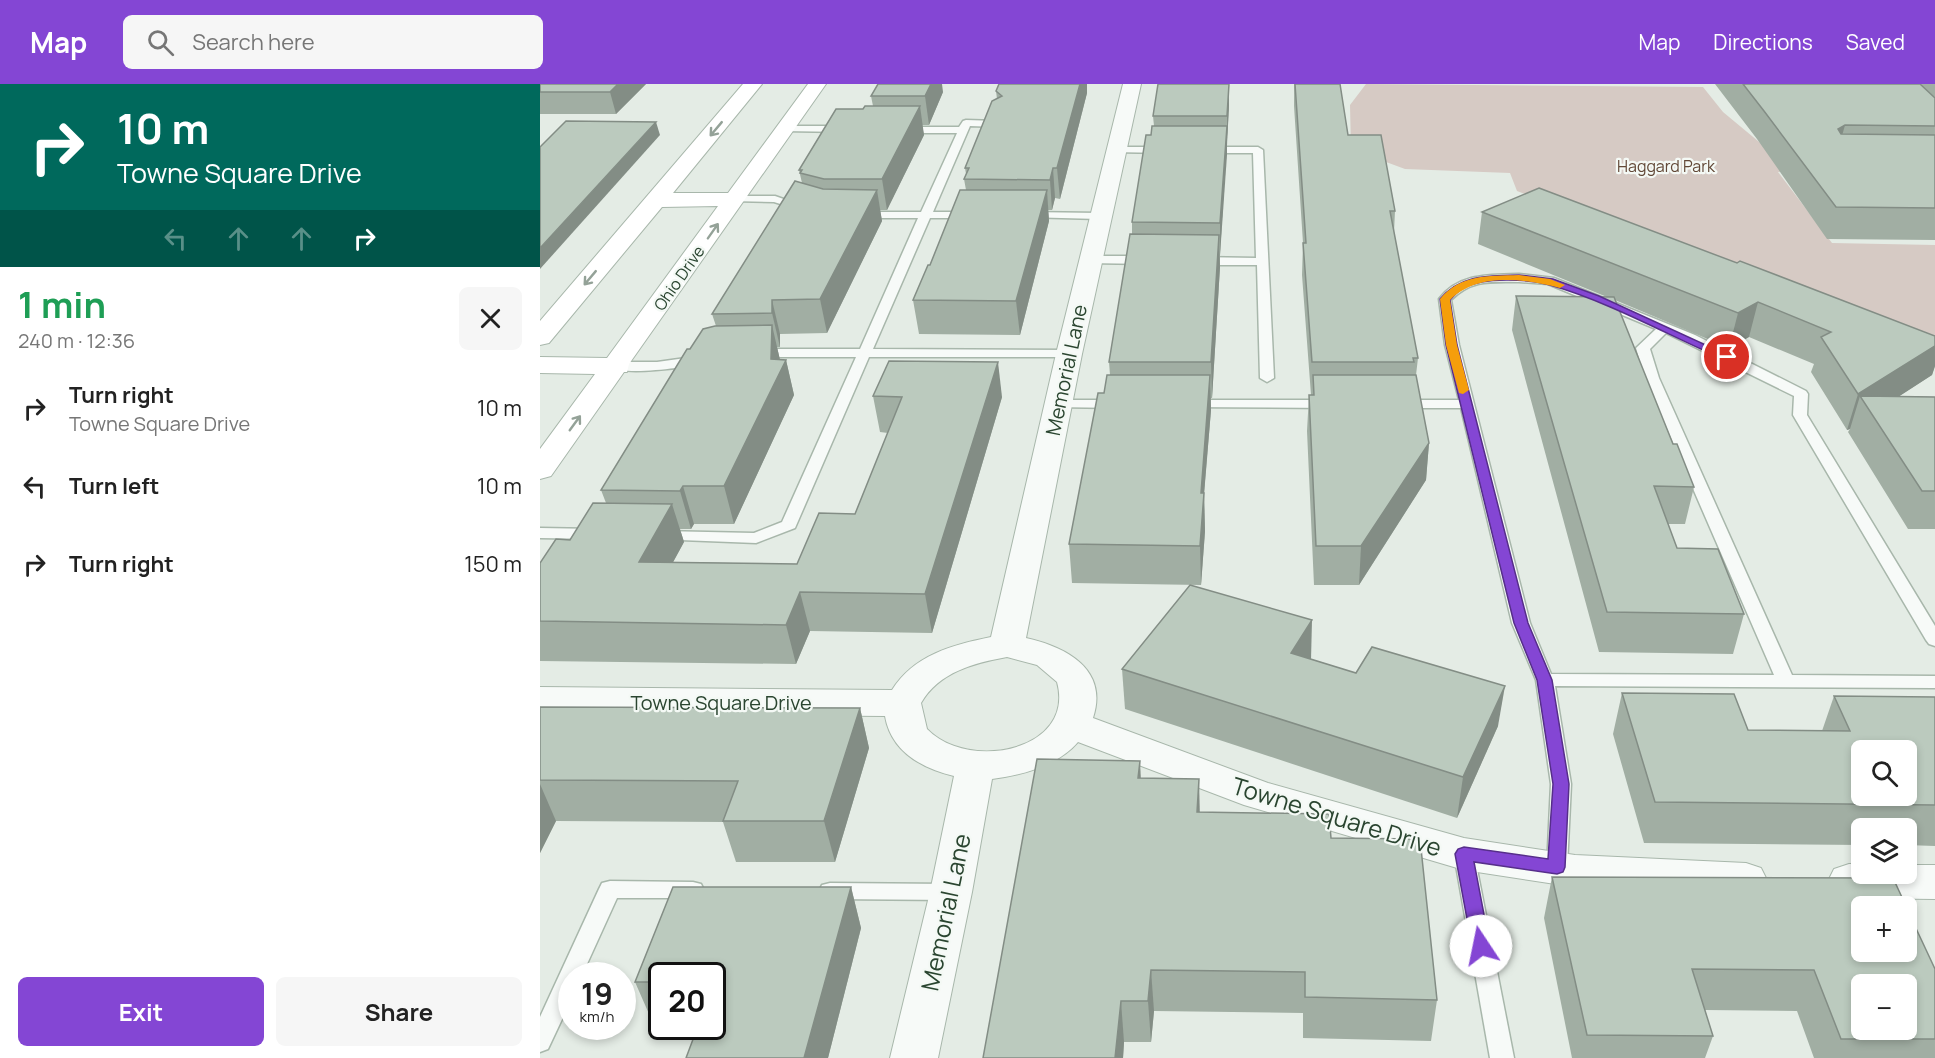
<!DOCTYPE html>
<html lang="en">
<head>
<meta charset="utf-8">
<style>
	:root { --surface:#fff; --page:#f6f6f6; --text:#222; --muted:#767676; --accent:#8446d4 }
	body { margin:0; font-family:Manrope,sans-serif; background:var(--page); color:var(--text); height:100vh; display:flex; flex-direction:column; font-size:22px; white-space:nowrap }
	* { box-sizing:border-box; margin:0 }
	p { font-size:20px; color:var(--muted) }
	.icon { flex:none; width:33px; height:33px; fill:none; stroke:currentColor; stroke-width:2; stroke-linecap:round; stroke-linejoin:round }
	.map { position:relative; flex:1; overflow:hidden }
	.drawer { display:flex; flex-direction:column; background:var(--surface); width:540px }
	.drawer>* { flex:none }
	.banner { background:#00695c; color:#fff; overflow:hidden }
	.buttons { position:absolute; left:1311px; top:656px; display:grid; gap:12px }
	.buttons a { display:grid; place-items:center; width:66px; height:66px; border-radius:9px; background:var(--surface); box-shadow:0 3px 9px #0003; font-size:30px }
	.speed { position:absolute; left:18px; top:878px; display:flex; gap:12px; font-size:30px; font-weight:700; text-align:center }
	.speed>* { display:grid; place-content:center; width:78px; height:78px; border-radius:50%; background:var(--surface); box-shadow:0 3px 9px #0003; line-height:1 }
	.speed small { font-size:15px; font-weight:400 }
	.speed .limit { border:3px solid #111; border-radius:9px; background:#fff; color:#111 }
	.pin { position:absolute; display:grid; place-items:center; width:51px; height:51px; color:#fff; margin:-26px; border:3px solid #fff; border-radius:50%; box-shadow:0 2px 6px #0007 }
	.me { position:absolute; width:66px; margin:-33px; rotate:349deg; stroke-linejoin:round; filter:drop-shadow(0 0 4px #0008) }
	.turn { display:flex; align-items:center; gap:21px; height:126px; padding:0 18px; font-size:27px }
	.turn .icon { width:78px; height:78px; stroke-width:2.5 }
	.turn b { display:block; font-size:42px; line-height:51px }
	.lanes { display:flex; align-items:center; height:57px; padding:0 18px; background:#0003; justify-content:center; gap:30px; direction:ltr }
	.lanes .off { opacity:.35 }
	.round { display:grid; place-items:center; flex:none; width:63px; height:63px; border-radius:9px; background:var(--page) }
	.head { display:flex; align-items:center; justify-content:space-between; height:102px; padding:0 18px }
	h1 { font-size:36px; font-weight:700; line-height:45px; color:#1e9e55 }
	.action { display:flex; gap:12px; margin-top:auto; padding:12px 18px }
	.action a { flex:1; height:69px; border-radius:9px; background:var(--accent); color:#fff; font-size:24px; font-weight:700; line-height:69px; text-align:center }
	.action a+a { background:var(--page); color:var(--text) }
	ul { padding:0; list-style:none }
	li { display:flex; align-items:center; gap:18px; height:78px; padding:0 18px }
	li div { flex:1 }
	li b { display:block; font-size:22px }
	li em { font-style:normal }
	header { display:flex; align-items:center; gap:36px; box-sizing:border-box; height:84px; padding:0 30px; background:var(--accent); color:#fff }
	header strong { font-size:28px }
	nav { display:flex; gap:33px; margin-inline-start:auto; font-size:21px }
	.search { width:420px; height:54px; background:var(--page); display:flex; align-items:center; gap:15px; box-sizing:border-box; padding:0 21px; border-radius:9px; color:var(--muted); font-size:22px }
	main { display:flex; flex:1; min-height:0 }
	.map>svg:first-child { display:block }
	.green { fill:#d6cac4 }
	.lines { fill:none; stroke-linecap:round; stroke-linejoin:round }
	.lane-casing { stroke:#a8b7ab; stroke-width:3 }
	.street-casing { stroke:#a8b7ab; stroke-width:2 }
	.secondary-casing { stroke:#a8b7ab; stroke-width:2 }
	.lane { fill:#f7faf8; fill-rule:evenodd }
	.street { fill:#f7faf8; fill-rule:evenodd }
	.secondary { fill:#fff; fill-rule:evenodd }
	.wall { fill:#a1aea3 }
	.shaded-wall { fill:#838d85 }
	.building { fill:#bbcabe; stroke:#838d85; stroke-width:1.5; fill-rule:evenodd }
	.oneway { stroke:#94a298 }
	.route { fill:#8446d4; stroke:#562e8a; stroke-width:1.5 }
	.slow { fill:#f59e0b }
	.labels { text-anchor:middle; dominant-baseline:central; stroke-width:4.5; stroke-linejoin:round; paint-order:stroke }
	.far-park-label { font-size:16px; fill:#624837; stroke:#f4f9f5 }
	.far-street-label { font-size:16px; fill:#2a4530; stroke:#f4f9f5 }
	.street-label { font-size:20px; fill:#2a4530; stroke:#f4f9f5 }
	.near-street-label { font-size:24px; fill:#2a4530; stroke:#f4f9f5 }
</style>
</head>
<body>
<header>
<strong>Map</strong>
<div class="search"><svg class="icon" aria-label="search" viewBox="0 0 24 24"><circle cx="10" cy="10" r="6"/><path d="M15 15l6 6"/></svg>Search here</div>
<nav><a>Map</a><a>Directions</a><a>Saved</a></nav>
</header>
<main>
<section class="drawer">
<div class="banner">
<div class="turn"><svg class="icon" aria-label="right" viewBox="0 0 24 24"><path d="M7 20v-9h11M14 6l5 5-5 5"/></svg><div><b>10 m</b>Towne Square Drive</div></div>
<div class="lanes"><svg class="icon off" aria-label="left" viewBox="0 0 24 24"><path d="M17 20v-9H6M10 6l-5 5 5 5"/></svg><svg class="icon off" aria-label="ahead" viewBox="0 0 24 24"><path d="M12 20V5M6 11l6-6 6 6"/></svg><svg class="icon off" aria-label="ahead" viewBox="0 0 24 24"><path d="M12 20V5M6 11l6-6 6 6"/></svg><svg class="icon" aria-label="right" viewBox="0 0 24 24"><path d="M7 20v-9h11M14 6l5 5-5 5"/></svg></div>
</div>
<div class="head"><div><h1>1 min</h1><p>240 m · 12:36</p></div><a class="round"><svg class="icon" aria-label="close" viewBox="0 0 24 24"><path d="M6 6l12 12M18 6L6 18"/></svg></a></div>
<ul>
<li><svg class="icon" aria-label="right" viewBox="0 0 24 24"><path d="M7 20v-9h11M14 6l5 5-5 5"/></svg><div><b>Turn right</b><p>Towne Square Drive</p></div><em>10 m</em></li>
<li><svg class="icon" aria-label="left" viewBox="0 0 24 24"><path d="M17 20v-9H6M10 6l-5 5 5 5"/></svg><div><b>Turn left</b></div><em>10 m</em></li>
<li><svg class="icon" aria-label="right" viewBox="0 0 24 24"><path d="M7 20v-9h11M14 6l5 5-5 5"/></svg><div><b>Turn right</b></div><em>150 m</em></li>
</ul>
<div class="action"><a>Exit</a><a>Share</a></div>
</section>
<div class="map">
<svg width="1395" height="974" viewBox="0 0 1395 974">
	<rect width="100%" height="100%" fill="#e4ece5"/>
	<polygon class="green" points="826,0 1163,3 1183,28 1230,67 1291,84 1238,88 1292,159 1395,161 1395,268 1141,173 977,107 970,89 865,85 811,65 810,21"/>
	<g class="lines">
		<defs>
			<g id="lane">
				<polygon points="426,36 458,37 463,40 458,43 430,42 393,128 433,128 439,131 433,134 390,134 333,265 529,266 536,270 534,273 329,273 255,444 216,459 115,455 113,452 115,449 121,447 214,449 242,438 316,273 218,273 211,269 218,265 320,265 378,134 320,134 314,131 320,128 381,128 417,49 361,49 356,46 361,43 419,43 423,37"/>
				<polygon points="246,42 305,42 310,45 305,48 243,47 243,43"/>
				<polygon points="576,63 625,63 630,66 625,69 572,68 571,66"/>
				<polygon points="718,63 723,66 734,294 727,298 720,294 717,181 658,181 652,177 658,173 716,174 713,69 666,69 661,66 666,63"/>
				<polygon points="195,112 235,112 269,124 263,127 234,118 191,117 190,115"/>
				<polygon points="488,128 559,129 565,132 559,135 484,133 484,129"/>
				<polygon points="551,172 608,172 614,176 608,180 547,179 545,176"/>
				<path d="M 979,190 L 1014,194 L 1155,251 L 1266,307 L 1268,310 L 1267,331 L 1395,542 L 1395,562 L 1389,560 L 1386,556 L 1253,331 L 1254,312 L 1126,249 L 1110,265 L 1119,294 L 1252,591 L 1395,592 L 1395,604 L 1015,602 L 1031,700 L 1027,783 L 1024,789 L 1017,791 L 1010,789 L 1007,783 L 1011,700 L 996,596 L 972,539 L 921,324 L 861,324 L 854,320 L 861,316 L 919,316 L 905,261 L 899,215 C 919,189 949,191 979,190 ZM 979,198 L 1008,200 L 1116,245 L 1096,264 L 1105,294 L 1234,591 L 1011,590 L 990,539 L 919,261 L 911,216 C 932,195 952,198 979,198 Z"/>
				<path d="M 160,272 L 165,273 L 167,276 L 165,279 C 148,283 82,293 70,282 L 77,278 L 117,278 Z"/>
				<polygon points="519,316 578,316 585,320 578,324 514,323 512,320"/>
				<polygon points="648,316 791,316 798,320 791,324 643,323 641,320"/>
				<polygon points="0,444 56,445 64,450 56,455 0,454"/>
				<polygon points="924,762 931,764 934,770 974,974 950,974 914,770 917,764"/>
				<polygon points="70,797 153,798 161,800 164,806 161,812 153,814 77,814 42,891 32,891 32,914 8,965 0,968 0,933 59,805 62,799"/>
				<polygon points="290,799 411,800 419,802 422,808 419,814 411,816 290,815 282,813 279,807 282,801"/>
			</g>
			<g id="street">
				<path d="M 583,0 L 601,0 L 542,270 L 486,554 C 526,563 569,585 553,634 L 728,699 L 924,754 L 1035,771 L 1206,779 L 1221,784 L 1227,796 L 1221,808 L 1206,813 L 1035,803 L 924,786 L 704,721 L 538,658 C 517,682 483,691 452,695 L 432,808 L 398,974 L 350,974 L 390,808 L 414,692 C 381,684 351,667 345,632 L 0,629 L 0,603 L 352,606 C 374,571 412,561 451,553 L 516,270 ZM 467,573 L 497,581 L 517,598 C 536,667 428,688 387,645 L 381,619 C 399,588 434,579 467,573 Z"/>
				<polygon points="1309,780 1322,780 1322,789 1366,789 1366,781 1395,781 1395,815 1309,814 1294,809 1288,797 1294,785"/>
			</g>
			<polygon id="secondary" points="203,0 222,0 133,109 188,109 268,0 286,0 89,280 87,288 84,288 11,392 0,395 0,365 55,290 0,289 0,273 67,274 178,122 122,123 9,259 0,261 0,237"/>
		</defs>
		<use href="#lane" class="lane-casing"/>
		<use href="#street" class="street-casing"/>
		<use href="#secondary" class="secondary-casing"/>
		<use href="#lane" class="lane"/>
		<use href="#street" class="street"/>
		<use href="#secondary" class="secondary"/>
	</g>
	<g class="wall">
		<polygon points="0,0 106,0 76,30 0,30"/>
		<polygon points="754,0 800,0 808,51 855,127 854,148 878,274 876,291 889,359 886,396 819,501 774,501 767,347 769,311 771,311 762,191 763,159 754,22"/>
		<polygon points="1175,0 1395,0 1395,156 1287,155 1217,55"/>
		<polygon points="456,7 547,9 520,115 515,114 512,126 508,126 509,137 480,251 379,250 373,216 426,106 424,95 426,90 425,84 457,15"/>
		<polygon points="403,8 389,41 382,41 384,51 347,126 340,126 342,137 287,249 240,250 240,263 237,263 240,276 246,276 254,311 194,440 154,440 151,445 140,445 144,458 133,478 257,480 315,430 348,349 340,348 333,312 462,313 392,549 270,547 256,580 0,577 0,479 30,456 66,419 61,406 150,265 176,242 172,230 262,99 259,86 323,25 333,22 331,12"/>
		<polygon points="689,22 680,171 680,183 672,314 671,314 671,326 664,409 665,447 661,501 532,499 529,460 564,309 570,291 569,278 592,150 592,138 611,51 614,42 613,32"/>
		<polygon points="942,128 1197,179 1395,252 1395,282 1392,291 1359,312 1395,313 1395,445 1368,445 1308,348 1310,345 1307,346 1271,288 1274,280 1209,253 1189,264 1075,216 1133,360 1154,403 1145,440 1128,440 1137,464 1204,530 1193,570 1059,568 972,246 976,212 1067,213 938,160"/>
		<polygon points="771,575 816,589 958,642 917,734 585,625 582,585"/>
		<polygon points="1082,609 1208,646 1282,647 1294,612 1395,613 1395,762 1366,761 1366,744 1322,744 1322,761 1104,759 1073,650"/>
		<polygon points="0,623 320,624 329,664 295,778 196,778 183,738 16,737 0,769"/>
		<polygon points="601,694 660,728 791,754 897,916 891,957 763,954 763,929 614,927 611,958 584,958 583,974 443,974"/>
		<polygon points="1012,793 1395,885 1395,974 1274,974 1257,927 1165,926 1173,952 1165,974 1032,974 1004,834"/>
		<polygon points="133,803 311,803 321,844 288,974 146,974 158,942 172,942 172,891 122,891 122,939 113,939 95,898"/>
	</g>
	<g class="shaded-wall">
		<polygon points="78,0 106,0 76,30 70,8"/>
		<polygon points="391,0 402,0 403,8 389,41 385,12"/>
		<polygon points="540,0 547,0 547,9 520,115 517,84"/>
		<polygon points="689,0 689,22 687,61 687,32"/>
		<polygon points="380,22 384,51 347,126 342,95"/>
		<polygon points="116,38 120,51 0,185 0,164"/>
		<polygon points="1305,41 1297,70 1298,45"/>
		<polygon points="687,42 687,71 680,171 680,139"/>
		<polygon points="513,84 515,114 512,126 510,96"/>
		<polygon points="337,106 342,137 287,249 280,215"/>
		<polygon points="507,106 509,137 480,251 476,217"/>
		<polygon points="679,151 680,183 672,314 671,278"/>
		<polygon points="232,216 240,250 240,263 232,229"/>
		<polygon points="1218,218 1209,253 1189,264 1198,229"/>
		<polygon points="232,241 240,276 246,276 254,311 194,440 184,402 231,275"/>
		<polygon points="1395,262 1395,282 1392,291 1332,330 1320,312 1310,345 1307,346 1318,310"/>
		<polygon points="458,278 462,313 392,549 385,510"/>
		<polygon points="670,291 671,326 661,447 661,409"/>
		<polygon points="889,359 886,396 819,501 821,462"/>
		<polygon points="143,402 154,440 151,445 140,407"/>
		<polygon points="664,409 665,447 661,501 660,462"/>
		<polygon points="132,420 144,458 112,517 99,478"/>
		<polygon points="260,508 270,547 256,580 246,541"/>
		<polygon points="772,536 771,576 751,569"/>
		<polygon points="965,602 958,642 917,734 923,693"/>
		<polygon points="320,624 329,664 295,778 284,737"/>
		<polygon points="600,677 602,718 598,694"/>
		<polygon points="659,695 660,736 657,728"/>
		<polygon points="0,700 16,737 0,769"/>
		<polygon points="311,803 321,844 288,974 264,974"/>
		<polygon points="611,886 614,927 611,958 608,917"/>
		<polygon points="581,917 584,958 583,974 575,974"/>
	</g>
	<g class="building">
		<polygon points="0,0 78,0 70,8 0,8"/>
		<polygon points="338,0 391,0 385,12 331,12"/>
		<polygon points="459,0 540,0 517,84 513,84 510,96 424,95 429,84 425,84 452,17 462,12 456,7"/>
		<polygon points="618,0 689,0 687,32 613,32"/>
		<polygon points="755,0 800,0 808,51 841,51 855,127 850,127 878,274 873,274 874,278 772,278 763,159 766,159"/>
		<polygon points="1203,0 1380,0 1395,14 1395,42 1305,41 1298,45 1301,50 1395,51 1395,124 1296,123 1224,27"/>
		<polygon points="325,22 380,22 342,95 284,95 260,89 262,86 259,86 296,25 323,25"/>
		<polygon points="26,37 116,38 0,164 0,63"/>
		<polygon points="612,42 687,42 680,139 592,138 606,51 611,51"/>
		<polygon points="255,97 283,105 337,106 280,215 232,216 232,229 172,230"/>
		<polygon points="999,104 1197,179 1200,177 1395,252 1395,262 1318,310 1281,253 1291,248 1218,218 1198,229 942,128"/>
		<polygon points="420,106 507,106 476,217 373,216 388,181 390,181"/>
		<polygon points="590,150 679,151 671,278 569,278"/>
		<polygon points="976,212 1074,213 1133,360 1137,360 1154,403 1114,402 1137,464 1178,465 1204,530 1067,528"/>
		<polygon points="232,241 231,275 246,276 184,402 143,402 140,407 61,406 147,265 150,265 163,245 175,242"/>
		<polygon points="349,277 458,278 385,510 260,508 246,541 0,537 0,479 16,455 30,456 53,419 132,420 99,478 257,480 279,429 315,430 362,313 333,312"/>
		<polygon points="567,291 670,291 661,409 664,409 660,462 529,460 558,309 564,309"/>
		<polygon points="773,291 876,291 889,359 821,462 776,462 769,311 774,311"/>
		<polygon points="1320,312 1395,313 1395,407 1382,407"/>
		<polygon points="650,501 772,536 751,569 816,589 832,563 965,602 923,693 582,585"/>
		<path d="M 1082,609 L 1194,610 L 1208,646 L 1310,647 L 1294,612 L 1395,613 L 1395,721 L 1115,718 ZM 1322,666 L 1366,666 L 1366,711 L 1322,711 Z"/>
		<polygon points="0,623 320,624 284,737 183,737 198,697 0,696"/>
		<polygon points="497,675 600,677 598,694 659,695 657,728 789,730 791,754 880,755 897,916 765,913 765,888 611,886 608,917 581,917 575,974 443,974"/>
		<path d="M 1012,793 L 1353,794 L 1366,822 L 1322,822 L 1322,867 L 1366,867 L 1366,823 L 1395,885 L 1395,955 L 1301,955 L 1274,886 L 1152,885 L 1173,952 L 1047,951 ZM 1322,900 L 1366,900 L 1366,945 L 1322,945 Z"/>
		<polygon points="133,803 311,803 264,974 146,974 158,942 172,942 172,891 122,891 122,898 95,898"/>
	</g>
	<defs><path id="oneway-shaft" d="M-6 0H5M1.5-3L5.5 0L1.5 3" fill="none" stroke-width="1.6" stroke-linecap="round" stroke-linejoin="round" transform="scale(1.5)"/></defs>
	<g class="oneway">
		<use href="#oneway-shaft" transform="translate(176 45) rotate(130)"/>
		<use href="#oneway-shaft" transform="translate(173 147) rotate(-55)"/>
		<use href="#oneway-shaft" transform="translate(50 194) rotate(130)"/>
		<use href="#oneway-shaft" transform="translate(35 339) rotate(-54)"/>
	</g>
	<path class="route" d="M 979,191 L 1013,195 L 1059,212 L 1192,273 L 1187,276 L 1183,275 C 1128,251 1067,217 1010,201 C 988,195 944,193 924,204 C 918,206 914,212 910,216 L 917,261 L 988,539 L 1012,596 L 1029,700 L 1025,783 L 1023,788 L 1017,790 L 934,778 L 950,862 L 948,868 L 941,870 L 935,868 L 932,862 L 915,770 L 918,765 L 924,763 L 1008,775 L 1013,700 L 997,596 L 974,539 L 906,261 L 900,215 C 921,190 948,192 979,191 Z"/>
	<path class="slow" d="M 979,191 L 1010,195 L 1025,201 L 1020,204 C 985,195 938,188 910,216 L 917,261 L 929,306 L 923,310 L 919,309 L 906,261 L 900,215 C 921,190 948,192 979,191 Z"/>
	<g class="labels">
		<g class="far-park-label">
			<text x="1126" y="82">Haggard Park</text>
		</g>
		<g class="far-street-label">
			<text transform="translate(139 194) rotate(-55)">Ohio Drive</text>
		</g>
		<g class="street-label">
			<text transform="translate(526 286) rotate(-78)">Memorial Lane</text>
			<text x="181" y="618">Towne Square Drive</text>
		</g>
		<g class="near-street-label">
			<text transform="translate(797 732) rotate(17)">Towne Square Drive</text>
			<text transform="translate(405 828) rotate(-78)">Memorial Lane</text>
		</g>
	</g>
</svg>
<div class="buttons">
<a><svg class="icon" aria-label="search" viewBox="0 0 24 24"><circle cx="10" cy="10" r="6"/><path d="M15 15l6 6"/></svg></a>
<a><svg class="icon" aria-label="layers" viewBox="0 0 24 24"><path d="M12 4l9 5-9 5-9-5zM3 14l9 5 9-5"/></svg></a>
<a>+</a>
<a>−</a>
</div>
<div class="speed"><div>19<small>km/h</small></div><div class="limit">20</div></div>
<div class="pin" style="left:1187px;top:273px;background:#d93025"><svg class="icon" aria-label="arrive" viewBox="0 0 24 24"><path d="M6 21V4h12l-3 4 3 4H6"/></svg></div>
<svg class="me" style="left:941px;top:862px" viewBox="-20 -20 40 40"><circle r="19" fill="#fff"/><path d="M0-13L10 11 0 6-10 11z" fill="#8446d4"/></svg>
</div>
</main>
</body>
</html>
